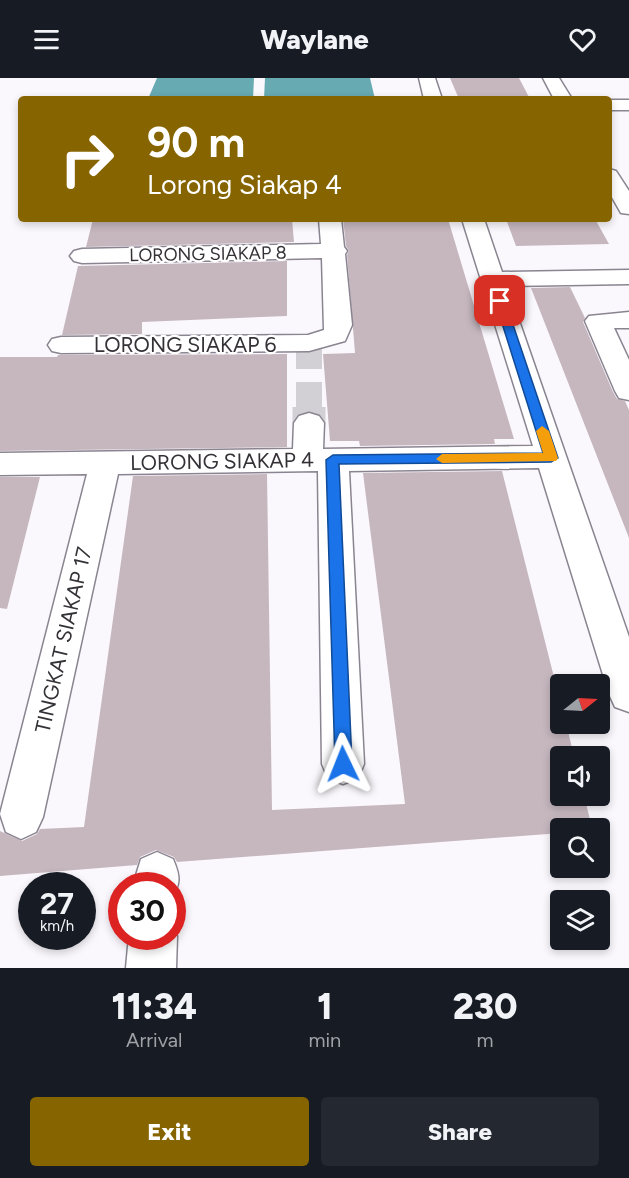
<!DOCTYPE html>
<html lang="en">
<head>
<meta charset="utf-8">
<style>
	:root { --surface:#171b24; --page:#242831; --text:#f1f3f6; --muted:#9ea1a6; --accent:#866400 }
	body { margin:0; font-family:Figtree,sans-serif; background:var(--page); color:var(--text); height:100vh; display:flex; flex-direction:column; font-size:22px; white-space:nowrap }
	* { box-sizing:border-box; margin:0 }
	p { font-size:20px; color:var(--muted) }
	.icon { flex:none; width:33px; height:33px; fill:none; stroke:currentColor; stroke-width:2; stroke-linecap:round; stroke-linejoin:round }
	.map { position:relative; height:890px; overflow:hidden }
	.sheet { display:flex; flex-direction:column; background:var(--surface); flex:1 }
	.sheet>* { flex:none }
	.hud { position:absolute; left:18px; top:18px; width:594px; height:126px; border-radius:6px; box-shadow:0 3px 9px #0003; background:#866400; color:#fff; overflow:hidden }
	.needle { width:39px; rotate:72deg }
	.controls { position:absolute; left:550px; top:596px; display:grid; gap:12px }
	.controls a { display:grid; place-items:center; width:60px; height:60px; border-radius:6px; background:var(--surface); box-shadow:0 3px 9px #0003; font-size:30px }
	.speed { position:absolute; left:18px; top:794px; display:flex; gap:12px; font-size:30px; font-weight:700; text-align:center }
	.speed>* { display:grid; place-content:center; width:78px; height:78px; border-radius:50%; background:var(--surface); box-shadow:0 3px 9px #0003; line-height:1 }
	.speed small { font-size:15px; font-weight:400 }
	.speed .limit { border:9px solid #d22; background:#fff; color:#111 }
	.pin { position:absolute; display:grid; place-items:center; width:51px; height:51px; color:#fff; margin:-26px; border-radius:12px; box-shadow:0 3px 9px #0006 }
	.me { position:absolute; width:66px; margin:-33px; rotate:358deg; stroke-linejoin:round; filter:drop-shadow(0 0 4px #0008) }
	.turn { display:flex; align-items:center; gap:21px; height:126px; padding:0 30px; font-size:27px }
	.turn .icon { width:78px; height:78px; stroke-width:2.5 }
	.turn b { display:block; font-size:42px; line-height:51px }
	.eta { display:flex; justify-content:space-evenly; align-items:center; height:102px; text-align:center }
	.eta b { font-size:36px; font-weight:800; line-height:42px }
	.cta { display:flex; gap:12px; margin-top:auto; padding:12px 30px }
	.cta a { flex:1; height:69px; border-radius:6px; background:var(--accent); color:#fff; font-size:24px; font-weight:800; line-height:69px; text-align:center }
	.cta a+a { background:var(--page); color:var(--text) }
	header { display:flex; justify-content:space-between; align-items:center; height:78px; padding:0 30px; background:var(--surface); font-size:27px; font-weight:800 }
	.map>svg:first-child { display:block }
	.water { fill:#67aab2 }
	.building { fill:#c6b7bf }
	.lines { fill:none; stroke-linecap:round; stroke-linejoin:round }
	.minor-tunnel-far1 { stroke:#d3d0d5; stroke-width:26; stroke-dasharray:26 13; stroke-linecap:butt }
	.minor-tunnel { stroke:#d3d0d5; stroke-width:33; stroke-dasharray:33 16; stroke-linecap:butt }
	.minor-casing { stroke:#8a8490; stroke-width:3 }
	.minor { fill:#fff; fill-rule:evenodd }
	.route { fill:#1a73e8; stroke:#114b97; stroke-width:1.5 }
	.slow { fill:#f59e0b }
	.labels { text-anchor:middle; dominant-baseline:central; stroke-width:4.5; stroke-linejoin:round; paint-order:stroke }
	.far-street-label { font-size:18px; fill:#353237; stroke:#fff }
	.street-label { font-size:21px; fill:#353237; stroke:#fff }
</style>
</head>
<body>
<header><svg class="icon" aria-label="menu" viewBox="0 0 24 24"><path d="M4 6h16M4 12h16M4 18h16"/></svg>Waylane<svg class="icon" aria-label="heart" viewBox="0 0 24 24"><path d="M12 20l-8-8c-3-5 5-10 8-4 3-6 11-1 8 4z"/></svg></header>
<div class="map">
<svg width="629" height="890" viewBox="0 0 629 890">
	<rect width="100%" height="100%" fill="#fbf8fd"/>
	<g class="water">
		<polygon points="157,0 254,0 253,21 148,21"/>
		<polygon points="265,0 370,0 375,21 264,21"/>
	</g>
	<g class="building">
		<polygon points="450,0 519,0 530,21 459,21"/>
		<polygon points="93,141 292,141 294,164 86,169"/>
		<polygon points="343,141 448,141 514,361 494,361 495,366 360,368 359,363 330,363 323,276 355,275 347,177 349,173 346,168"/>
		<polygon points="506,141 595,141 609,166 516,168"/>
		<polygon points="287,183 287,238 142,244 142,256 62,257 78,188"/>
		<polygon points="570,209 585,240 583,244 613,314 617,321 625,323 629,332 629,460 531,210"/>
		<polygon points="287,276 287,369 0,373 0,279 57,279 58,277"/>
		<polygon points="502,393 561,627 561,645 566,645 574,678 561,678 561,717 584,717 592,750 561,750 561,755 177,784 174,779 156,772 140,779 137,787 0,798 0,753 22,763 37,756 40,751 84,749 133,398 267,396 272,732 405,726 363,395"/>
		<polygon points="0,399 40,399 7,531 0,530"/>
	</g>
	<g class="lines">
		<polyline class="minor-tunnel-far1" points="309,265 309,330"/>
		<polyline class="minor-tunnel" points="309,329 309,345"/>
		<defs>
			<g id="minor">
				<polygon points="419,0 435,0 442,21 424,21"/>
				<polygon points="543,0 559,0 572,21 554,21"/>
				<rect x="609" y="22" width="20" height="10"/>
				<polygon points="609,91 616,93 629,113 629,136 621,135 609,114"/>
				<polygon points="319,141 341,141 344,169 347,173 345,176 352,247 345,263 309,273 61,275 52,273 48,267 52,261 61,259 308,257 324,252 322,180 82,185 74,183 70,178 74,173 82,171 321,166"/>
				<polygon points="462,141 484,141 502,194 629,192 629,206 507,208 629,559 629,634 615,629 609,616 539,390 349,393 364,686 358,700 343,706 328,700 322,686 318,393 118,396 43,739 36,754 21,761 6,754 0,736 87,396 0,397 0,375 293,371 294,345 299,338 309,335 319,338 324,345 323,371 533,368"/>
				<polygon points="629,234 629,250 614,250 629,282 629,322 619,320 615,313 585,243 589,238"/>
				<path d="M 157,774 L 173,781 C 181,800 180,804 172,823 L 172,807 L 133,807 L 141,781 Z"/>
				<polygon points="172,847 177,858 176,890 126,890 129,858 172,858"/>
			</g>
		</defs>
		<use href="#minor" class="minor-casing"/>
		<use href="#minor" class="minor"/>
	</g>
	<polygon class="route" points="500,220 505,223 558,380 551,384 339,386 352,686 349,692 343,694 337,692 335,686 326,382 333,377 543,375 495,223"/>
	<polygon class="slow" points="542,348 549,353 558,380 556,383 442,385 436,381 442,376 543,375 536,353"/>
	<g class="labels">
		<g class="far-street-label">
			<text transform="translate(208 176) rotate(-1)">LORONG SIAKAP 8</text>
		</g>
		<g class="street-label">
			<text x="185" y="266">LORONG SIAKAP 6</text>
			<text transform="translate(222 383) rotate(-1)">LORONG SIAKAP 4</text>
			<text transform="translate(63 562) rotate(-77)">TINGKAT SIAKAP 17</text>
		</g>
	</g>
</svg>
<div class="controls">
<a><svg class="needle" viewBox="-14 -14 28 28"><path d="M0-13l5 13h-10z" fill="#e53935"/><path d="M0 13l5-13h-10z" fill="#9ea1a6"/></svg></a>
<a><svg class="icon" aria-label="sound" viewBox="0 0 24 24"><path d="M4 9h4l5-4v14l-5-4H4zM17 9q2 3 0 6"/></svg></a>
<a><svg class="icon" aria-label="search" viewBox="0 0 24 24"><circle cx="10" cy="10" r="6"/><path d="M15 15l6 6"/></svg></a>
<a><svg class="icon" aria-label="layers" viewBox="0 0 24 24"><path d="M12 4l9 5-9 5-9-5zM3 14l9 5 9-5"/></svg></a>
</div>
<div class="speed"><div>27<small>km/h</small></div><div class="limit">30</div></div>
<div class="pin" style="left:500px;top:223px;background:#d93025"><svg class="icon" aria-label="arrive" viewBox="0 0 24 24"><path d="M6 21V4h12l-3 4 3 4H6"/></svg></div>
<svg class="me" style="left:343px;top:686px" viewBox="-20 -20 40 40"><path d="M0-17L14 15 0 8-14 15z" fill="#1a73e8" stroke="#fff" stroke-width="4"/></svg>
<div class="hud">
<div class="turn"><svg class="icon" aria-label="right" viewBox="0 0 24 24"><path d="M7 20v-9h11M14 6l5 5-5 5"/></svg><div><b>90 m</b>Lorong Siakap 4</div></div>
</div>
</div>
<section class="sheet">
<div class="eta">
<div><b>11:34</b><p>Arrival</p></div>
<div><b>1</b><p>min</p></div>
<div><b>230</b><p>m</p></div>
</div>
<div class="cta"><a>Exit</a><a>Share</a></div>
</section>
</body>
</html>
